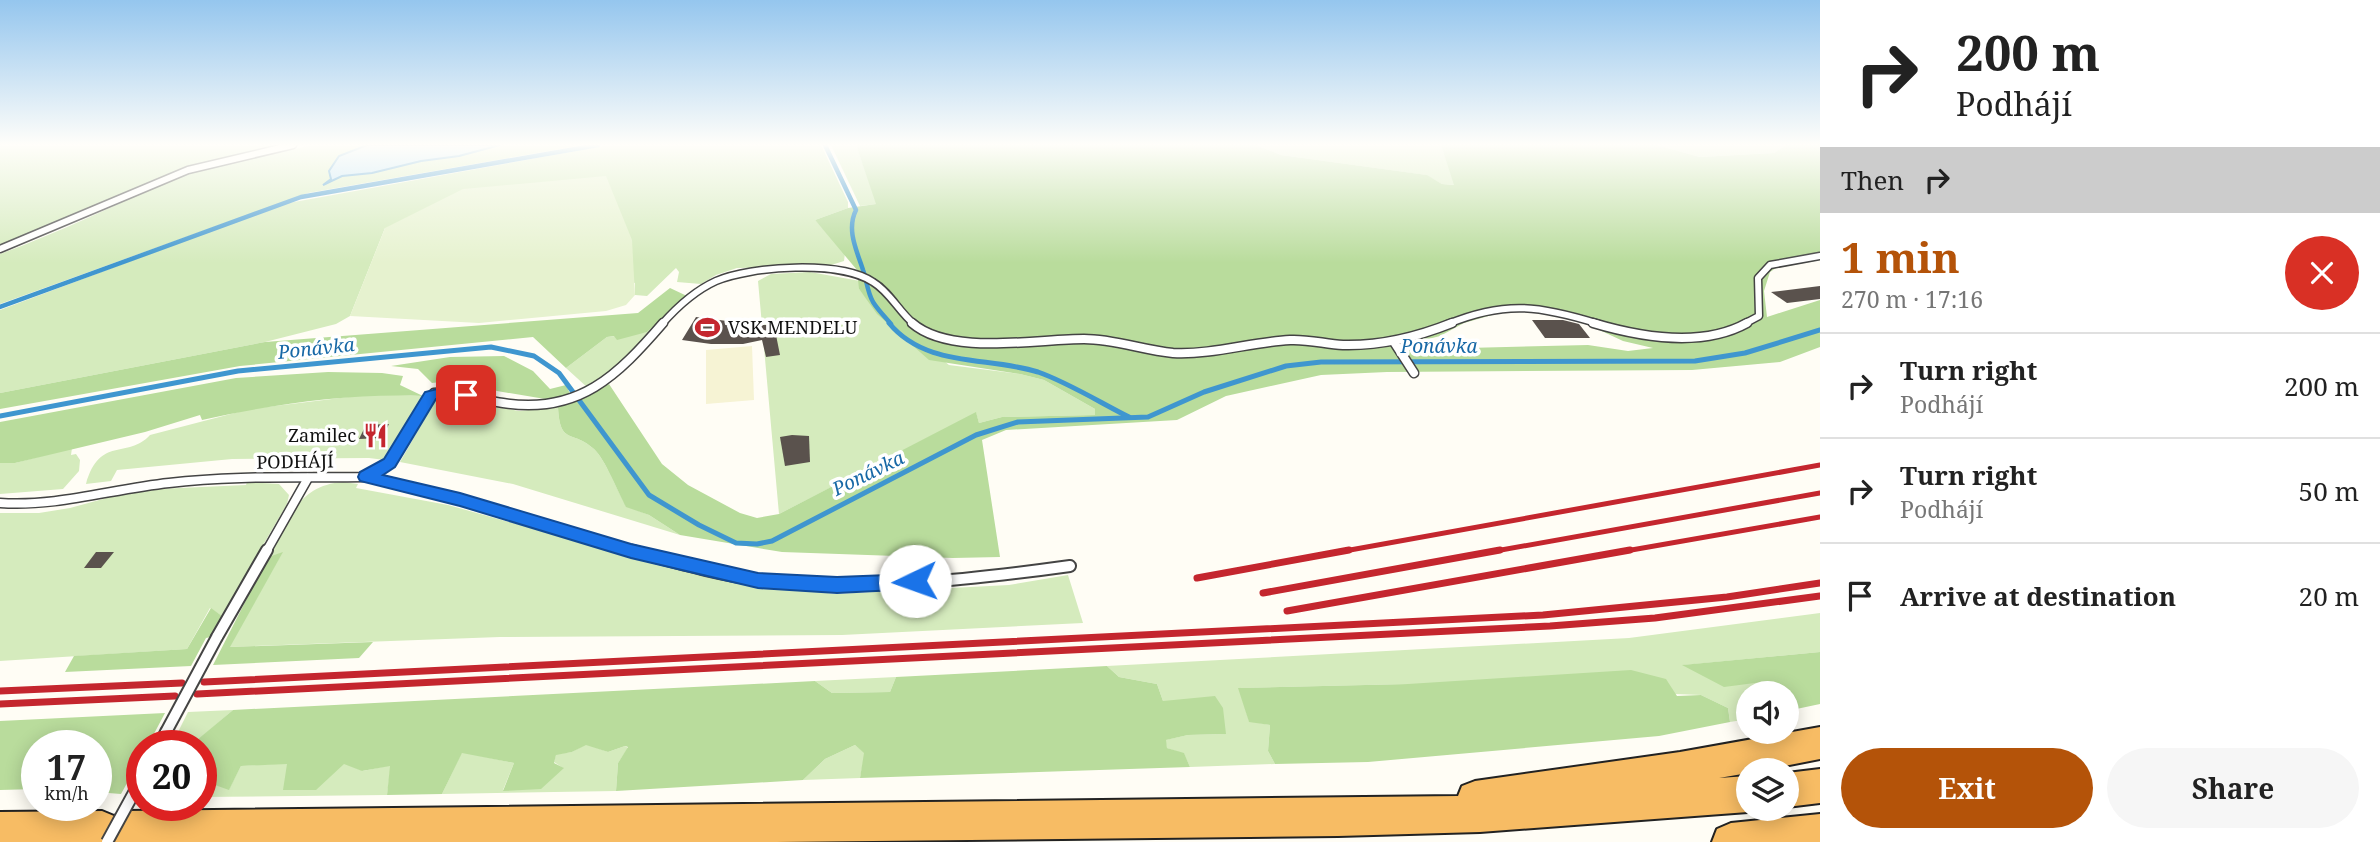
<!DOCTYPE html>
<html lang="en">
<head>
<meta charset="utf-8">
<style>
	:root { --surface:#fff; --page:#f6f6f6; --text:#222; --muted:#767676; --line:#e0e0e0; --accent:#b45309 }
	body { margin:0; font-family:"Noto Serif",serif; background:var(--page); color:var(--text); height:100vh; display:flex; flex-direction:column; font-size:26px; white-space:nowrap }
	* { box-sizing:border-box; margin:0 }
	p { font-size:23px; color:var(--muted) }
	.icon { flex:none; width:38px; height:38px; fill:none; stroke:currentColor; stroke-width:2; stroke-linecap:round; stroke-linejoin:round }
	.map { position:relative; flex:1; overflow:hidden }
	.panel { display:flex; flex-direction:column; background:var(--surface); width:560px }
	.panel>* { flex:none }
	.guide { background:#fff; color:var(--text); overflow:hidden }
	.controls { position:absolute; left:1736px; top:681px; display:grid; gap:14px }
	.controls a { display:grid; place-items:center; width:63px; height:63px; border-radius:50%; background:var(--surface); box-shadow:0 4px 18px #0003; font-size:35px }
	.speed { position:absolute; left:21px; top:730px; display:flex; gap:14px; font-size:35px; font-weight:700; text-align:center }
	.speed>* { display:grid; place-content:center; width:91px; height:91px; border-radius:50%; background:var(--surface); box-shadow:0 4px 18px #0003; line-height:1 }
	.speed small { font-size:18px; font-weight:400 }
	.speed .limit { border:10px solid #d22; background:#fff; color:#111 }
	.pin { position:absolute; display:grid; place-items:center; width:60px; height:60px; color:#fff; margin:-30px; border-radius:14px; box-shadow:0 4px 10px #0006 }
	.me { position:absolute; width:77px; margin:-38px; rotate:267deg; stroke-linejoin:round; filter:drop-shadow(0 0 5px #0008) }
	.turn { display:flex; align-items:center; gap:24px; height:147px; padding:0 21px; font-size:32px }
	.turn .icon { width:91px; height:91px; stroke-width:2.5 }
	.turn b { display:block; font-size:49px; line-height:60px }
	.then { display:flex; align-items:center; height:66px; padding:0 21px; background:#0003; gap:14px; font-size:26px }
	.round { display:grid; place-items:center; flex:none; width:74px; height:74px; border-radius:37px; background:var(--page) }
	.summary { display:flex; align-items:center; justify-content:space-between; height:119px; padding:0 21px }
	h1 { font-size:42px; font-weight:700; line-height:52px; color:var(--accent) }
	.cta { display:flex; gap:14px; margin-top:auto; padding:14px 21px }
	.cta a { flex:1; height:80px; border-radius:42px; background:var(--accent); color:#fff; font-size:28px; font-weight:700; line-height:80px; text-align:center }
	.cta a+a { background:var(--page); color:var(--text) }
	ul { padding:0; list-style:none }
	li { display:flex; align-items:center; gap:21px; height:105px; padding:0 21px; border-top:2px solid var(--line) }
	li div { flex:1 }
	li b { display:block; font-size:26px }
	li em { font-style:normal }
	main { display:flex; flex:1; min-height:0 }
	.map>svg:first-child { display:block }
	.farmland { fill:#f6f3d4 }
	.green { fill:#d5ebbd }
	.forest { fill:#b9dc9c; fill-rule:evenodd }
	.pitch { fill:#e6f2cf }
	.water { fill:#b9e0f7; stroke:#3f96cf; stroke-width:2 }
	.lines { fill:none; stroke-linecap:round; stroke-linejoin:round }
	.stream-far1 { stroke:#3f96cf; stroke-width:4.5 }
	.stream { stroke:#3f96cf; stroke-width:5 }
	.building { fill:#5a524d }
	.service-far2-casing { stroke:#444; stroke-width:9 }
	.service-far1-casing { stroke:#444; stroke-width:11 }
	.service-casing { stroke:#444; stroke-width:14 }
	.trunk-casing { stroke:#222; stroke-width:4 }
	.service-far2 { stroke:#fff; stroke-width:6 }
	.service-far1 { stroke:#fff; stroke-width:8 }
	.service { stroke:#fff; stroke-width:10 }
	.trunk { fill:#f7bc64; fill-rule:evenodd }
	.rail-far1 { stroke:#c4262e; stroke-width:5 }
	.rail { stroke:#c4262e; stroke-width:7 }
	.service-bridge-casing { stroke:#444; stroke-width:14; stroke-linecap:butt }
	.service-bridge { stroke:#fff; stroke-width:10 }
	.route { fill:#1a73e8; stroke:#114b97; stroke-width:2 }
	.labels { text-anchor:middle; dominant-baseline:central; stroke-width:7; stroke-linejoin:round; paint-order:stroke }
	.poi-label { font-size:18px; fill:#111; stroke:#fff; text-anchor:start }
	.street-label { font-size:18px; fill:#111; stroke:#fff }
	.water-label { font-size:19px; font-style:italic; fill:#1768a6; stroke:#fff }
</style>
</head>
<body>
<main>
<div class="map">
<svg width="1820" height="842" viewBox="0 0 1820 842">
	<rect width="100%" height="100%" fill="#fffdf5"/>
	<polygon class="farmland" points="752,346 754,400 706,404 706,350"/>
	<g class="green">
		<polygon points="0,145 286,145 182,170 69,221 0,247"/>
		<path d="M 313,145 L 583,145 L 308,193 L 0,304 L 0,254 C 61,232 118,203 177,178 C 220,161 268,155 313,145 Z"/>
		<polygon points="609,145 821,145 848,202 848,208 815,220 845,253 844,261 828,266 737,268 716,275 701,284 677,282 679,272 676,268 647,296 635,295 635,283 385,228 350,316 336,324 265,342 0,393 0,310 283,204"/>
		<polygon points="831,145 856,145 877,204 860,206"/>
		<polygon points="1256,145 1441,145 1455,185 1442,184 1426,175 1281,155"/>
		<polygon points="1657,145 1786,145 1774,153 1700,157"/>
		<polygon points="810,272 860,281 859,289 867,299 949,365 1020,374 1044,380 1095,409 1096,415 1002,417 979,423 976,413 779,514 758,281 771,274"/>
		<polygon points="653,327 627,360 588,388 566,368 607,337 647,332"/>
		<path d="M 373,394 L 423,396 L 398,443 L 385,460 L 369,458 L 232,459 L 117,470 L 111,481 L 86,484 C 100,435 127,460 150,435 L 250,409 Z"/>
		<path d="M 437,397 L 519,411 L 558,407 C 560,446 572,429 594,449 C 605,459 618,492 626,506 L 649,515 L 680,535 L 513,484 L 400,462 Z"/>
		<polygon points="72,448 71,455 76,454 80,460 79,471 63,489 0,494 0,463 15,463"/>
		<polygon points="247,482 279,484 289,495 287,504 222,616 210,608 187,649 0,661 0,513 39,513 70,508 136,490 246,485"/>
		<path d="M 343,482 L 358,484 L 356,488 L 448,505 L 712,578 L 835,594 L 1009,585 L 1068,575 L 1083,623 L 842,635 L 500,637 L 229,647 L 282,553 L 268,557 C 287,521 298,485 343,482 Z"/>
		<polygon points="1820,613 1820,652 1684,665 1771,681 1762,693 1748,693 1748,719 1730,722 1728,708 1701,695 1408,684 1239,688 1249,721 1270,725 1268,751 1275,764 1190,767 1184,754 1167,748 1165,740 1188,735 1225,734 1163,701 1157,684 1119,677 1107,666 1629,638"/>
		<polygon points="896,677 890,692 832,693 815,681"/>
		<polygon points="233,710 198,740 209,749 201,755 201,746 171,746 188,712"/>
		<polygon points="586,744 608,752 625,746 628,748 618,763 616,791 442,794 462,752 514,763 503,790 563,768 554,762 556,754 572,752"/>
		<polygon points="855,745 865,753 860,778 803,780 825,759"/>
		<polygon points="288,763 344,763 363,771 391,765 387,795 201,797 201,780 229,789 241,766"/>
	</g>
	<g class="forest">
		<path d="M 856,145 L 1256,145 L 1281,155 L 1427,175 L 1442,184 L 1454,185 L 1441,145 L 1657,145 L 1700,157 L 1774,153 L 1786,145 L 1820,145 L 1820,260 L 1776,268 L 1770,272 L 1764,291 L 1767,317 L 1820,300 L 1820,347 L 1780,362 L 1692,370 L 1387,372 L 1321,375 L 1226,396 L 1177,420 L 1006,430 L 982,440 L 1000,557 L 953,558 L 782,552 L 680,535 L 649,515 L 626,507 C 618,492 605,459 594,449 C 572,429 560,446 558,407 L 609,384 L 662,464 L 688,485 L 740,513 L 757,518 L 779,514 L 976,412 L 979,423 L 1002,417 L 1095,415 L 1095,409 L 1044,380 L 1020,374 L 929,360 L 877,314 L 859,289 L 857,270 L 815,220 L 848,208 L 876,204 ZM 1526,310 L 1576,319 L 1623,341 L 1653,348 L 1628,351 L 1588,345 L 1427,349 L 1411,348 L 1409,344 L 1440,336 L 1464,323 L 1499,313 Z"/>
		<polygon points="670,288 687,296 647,332 617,340 614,336 607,337 566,368 533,337 240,366 0,409 0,393 265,342 638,313"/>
		<polygon points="504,356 533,371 550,389 566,385 571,396 557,401 497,391 465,379 432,383 418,369 391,366 450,357"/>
		<path d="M 328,372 L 382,373 L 403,376 L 400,385 L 423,396 C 349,393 275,404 202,420 L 200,415 L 145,432 L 15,463 L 0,463 L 0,422 L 236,378 Z"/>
		<polygon points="283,552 230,647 373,642 359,658 213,665 268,557"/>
		<polygon points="211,608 222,616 211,637 206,638 191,666 65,672 74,656 187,649"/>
		<polygon points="1820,652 1820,704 1787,711 1787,693 1762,693 1770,681 1724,687 1682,665"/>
		<polygon points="1107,666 1119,677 1157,684 1163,701 1215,696 1223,708 1226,734 1188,735 1166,740 1167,748 1184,753 1190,767 860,778 864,753 855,745 825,759 803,780 616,791 618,763 628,747 625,746 608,752 586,745 572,752 556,755 554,763 564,768 541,789 503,791 514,763 462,753 442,794 387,795 390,766 362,771 344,764 316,790 283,790 287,764 241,766 229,790 201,780 201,755 208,749 197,740 233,710 815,681 832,693 890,692 896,677"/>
		<polygon points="1631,670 1666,679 1677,696 1701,695 1728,708 1730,722 1659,736 1368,762 1275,764 1268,751 1270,725 1249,722 1238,688 1408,684"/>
		<polygon points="165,713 148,745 142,746 142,756 121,794 96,792 96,746 37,746 37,789 0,790 0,721"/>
	</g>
	<polygon class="pitch" points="606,176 632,240 635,295 626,305 606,311 479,323 350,316 385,228 463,189"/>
	<polygon class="water" points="367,145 500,145 459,156 421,161 372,173 342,176 323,185 331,179 329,171 339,156"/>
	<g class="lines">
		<g class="stream-far1">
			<path d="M 825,145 L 856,210 C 846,230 857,251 863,270 C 867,281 867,291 873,302 C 878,310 885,317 891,324"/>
			<polyline points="0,307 301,197 598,145"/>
		</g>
		<g class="stream">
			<path d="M 889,323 C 926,368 987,356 1038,372 C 1067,382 1101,403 1129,417"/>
			<polyline points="0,416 238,371 491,347 534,356 559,373 649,495 699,525 736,543 757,544 772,541 976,435 1018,422 1148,417 1204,392 1286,366 1321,362 1695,361 1745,353 1820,330"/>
		</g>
	</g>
	<g class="building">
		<polygon points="1820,286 1820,299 1787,303 1771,292"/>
		<polygon points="696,317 727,321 725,325 774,325 780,355 766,357 762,340 743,344 711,344 682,340"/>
		<polygon points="1532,320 1563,320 1579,324 1590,338 1545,338"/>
		<polygon points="389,424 382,438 359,439 366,425"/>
		<polygon points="792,435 809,436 810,462 785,466 780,437"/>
		<polygon points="96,552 114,552 101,568 84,568"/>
	</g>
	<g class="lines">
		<defs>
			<g id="service-far2">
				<polyline points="0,249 188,170 293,145"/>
				<path d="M 662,324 C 677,307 694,291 716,281 C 751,266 840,260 873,282 C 890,292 899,312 914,324"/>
				<path d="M 1448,324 C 1506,300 1541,306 1599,324"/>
				<polyline points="1744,324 1759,316 1758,278 1770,265 1820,256"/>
			</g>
			<g id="service-far1">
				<path d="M 912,323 C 950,356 1036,339 1084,339 C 1114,339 1143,350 1173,353 C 1213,355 1251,342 1290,340 C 1308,339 1325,344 1343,345 C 1382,346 1417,337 1452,323"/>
				<path d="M 1593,323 C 1640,337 1702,348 1747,323"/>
				<polyline points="1394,342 1414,373"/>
				<polyline points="366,477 460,499 636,552"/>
				<path d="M 0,503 C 57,507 112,489 169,483 C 234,475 301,478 366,477 L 390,463 L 423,405 L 434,393 C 457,390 481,400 503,403 C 579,415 618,375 663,323"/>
				<polyline points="266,552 308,478"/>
			</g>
			<g id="service">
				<path d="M 629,550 C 671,561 718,575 760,580 C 862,592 969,580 1070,566"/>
				<polyline points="217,637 267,550"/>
				<polyline points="159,746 166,732"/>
			</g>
			<g id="trunk">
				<polygon points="1820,727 1820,759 1764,770 1748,770 1748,773 1719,778 1748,776 1748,808 1756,808 1748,812 1480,832 1338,836 777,842 0,842 0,812 102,811 114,816 126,811 1458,796 1462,786 1475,781 1680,752"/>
				<polygon points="1820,769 1820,803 1787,807 1787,773"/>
				<polygon points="1820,814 1820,842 1712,842 1717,829 1731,823"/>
			</g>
		</defs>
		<use href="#service-far2" class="service-far2-casing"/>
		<use href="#service-far1" class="service-far1-casing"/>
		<use href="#service" class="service-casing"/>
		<use href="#trunk" class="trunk-casing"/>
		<use href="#service-far2" class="service-far2"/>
		<use href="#service-far1" class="service-far1"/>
		<use href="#service" class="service"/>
		<use href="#trunk" class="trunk"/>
		<g class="rail-far1">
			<polyline points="1339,552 1820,465"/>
			<polyline points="1490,552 1820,493"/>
			<polyline points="1620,552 1820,517"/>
		</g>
		<g class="rail">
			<polyline points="1197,578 1349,550"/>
			<polyline points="1263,593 1500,550"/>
			<polyline points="1287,611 1630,550"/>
			<polyline points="204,682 1543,615 1727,597 1820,583"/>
			<polyline points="0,691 182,683"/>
			<polyline points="197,694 1550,626 1655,618 1820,596"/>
			<polyline points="0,704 175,696"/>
		</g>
		<defs>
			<g id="service-bridge">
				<polyline points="166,732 217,637"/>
				<polyline points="107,842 142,778"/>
			</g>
		</defs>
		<use href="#service-bridge" class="service-bridge-casing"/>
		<use href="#service-bridge" class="service-bridge"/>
	</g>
	<linearGradient id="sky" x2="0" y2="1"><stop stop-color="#95c6ee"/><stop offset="0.55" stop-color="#fffefa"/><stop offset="1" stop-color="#fffefa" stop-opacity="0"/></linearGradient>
	<rect width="1820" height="263" fill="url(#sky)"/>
	<polygon class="route" points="449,386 471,392 473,395 466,400 449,396 436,399 395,467 383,475 460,493 631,544 758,573 837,577 915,574 922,576 924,581 922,586 915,589 837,593 758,588 631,558 460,506 360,481 358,477 360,472 384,459 425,392"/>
	<defs>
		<symbol id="stadium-bare" viewBox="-9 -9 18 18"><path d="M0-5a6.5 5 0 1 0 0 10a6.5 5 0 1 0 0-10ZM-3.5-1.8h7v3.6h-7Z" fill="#c4262e" stroke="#fff" stroke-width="2.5" paint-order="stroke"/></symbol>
		<symbol id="restaurant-bare" viewBox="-9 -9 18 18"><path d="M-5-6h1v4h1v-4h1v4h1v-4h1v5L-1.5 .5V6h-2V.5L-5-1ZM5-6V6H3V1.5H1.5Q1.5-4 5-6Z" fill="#c4262e" stroke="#fff" stroke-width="2.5" paint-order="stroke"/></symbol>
	</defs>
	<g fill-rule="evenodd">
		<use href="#stadium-bare" x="690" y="310" width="35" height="35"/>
		<use href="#restaurant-bare" x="358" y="418" width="35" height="35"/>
	</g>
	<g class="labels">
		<g class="poi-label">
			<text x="728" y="327">VSK MENDELU</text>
			<text x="356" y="435" text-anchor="end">Zamilec</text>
		</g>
		<g class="street-label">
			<text transform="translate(295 461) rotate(-1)">PODHÁJÍ</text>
		</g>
		<g class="water-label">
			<text x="1439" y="346">Ponávka</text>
			<text transform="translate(316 348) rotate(-6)">Ponávka</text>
			<text transform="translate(868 473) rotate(-26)">Ponávka</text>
		</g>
	</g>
</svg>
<div class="controls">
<a><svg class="icon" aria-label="sound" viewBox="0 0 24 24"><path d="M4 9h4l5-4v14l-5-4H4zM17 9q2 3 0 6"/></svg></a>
<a><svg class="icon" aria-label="layers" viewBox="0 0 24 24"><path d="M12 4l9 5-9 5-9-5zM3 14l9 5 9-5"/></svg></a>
</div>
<div class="speed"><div>17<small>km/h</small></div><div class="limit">20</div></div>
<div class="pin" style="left:466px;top:395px;background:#d93025"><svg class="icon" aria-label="arrive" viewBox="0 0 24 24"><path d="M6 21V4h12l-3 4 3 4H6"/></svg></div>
<svg class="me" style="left:915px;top:581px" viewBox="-20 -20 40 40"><circle r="19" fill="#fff"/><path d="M0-13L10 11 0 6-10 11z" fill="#1a73e8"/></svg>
</div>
<section class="panel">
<div class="guide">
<div class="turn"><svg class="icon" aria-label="right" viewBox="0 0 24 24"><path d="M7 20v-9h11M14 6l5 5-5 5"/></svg><div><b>200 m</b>Podhájí</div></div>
<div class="then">Then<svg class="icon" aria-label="right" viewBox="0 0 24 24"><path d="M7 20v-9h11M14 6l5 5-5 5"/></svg></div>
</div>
<div class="summary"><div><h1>1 min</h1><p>270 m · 17:16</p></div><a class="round" style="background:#d93025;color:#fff"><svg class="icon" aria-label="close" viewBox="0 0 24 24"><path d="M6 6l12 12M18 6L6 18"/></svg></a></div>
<ul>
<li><svg class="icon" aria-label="right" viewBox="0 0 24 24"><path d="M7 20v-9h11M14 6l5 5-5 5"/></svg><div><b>Turn right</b><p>Podhájí</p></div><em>200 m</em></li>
<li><svg class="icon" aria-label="right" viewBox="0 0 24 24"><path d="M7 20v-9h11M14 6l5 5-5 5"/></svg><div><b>Turn right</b><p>Podhájí</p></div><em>50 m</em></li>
<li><svg class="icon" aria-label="arrive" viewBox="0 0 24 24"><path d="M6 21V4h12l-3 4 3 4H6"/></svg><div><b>Arrive at destination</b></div><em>20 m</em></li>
</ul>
<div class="cta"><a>Exit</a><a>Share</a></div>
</section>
</main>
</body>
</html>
